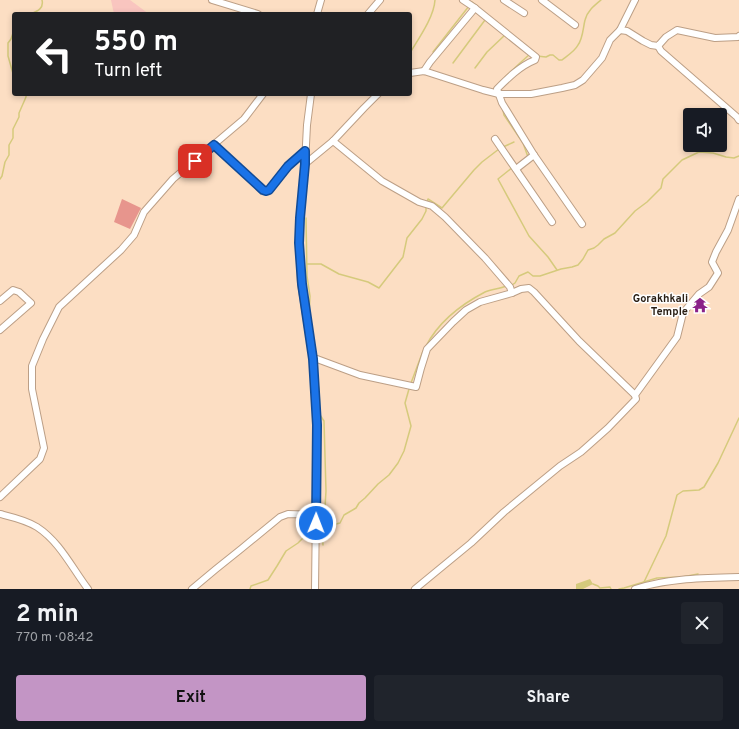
<!DOCTYPE html>
<html lang="en">
<head>
<meta charset="utf-8">
<style>
	:root { --surface:#171b24; --page:#20242c; --text:#f1f3f6; --muted:#9ea1a6; --accent:#c395c5 }
	body { margin:0; font-family:Overpass,sans-serif; background:var(--page); color:var(--text); height:100vh; display:flex; flex-direction:column; font-size:15px; white-space:nowrap }
	* { box-sizing:border-box; margin:0 }
	p { font-size:13px; color:var(--muted) }
	.icon { flex:none; width:22px; height:22px; fill:none; stroke:currentColor; stroke-width:2; stroke-linecap:round; stroke-linejoin:round }
	.map { position:relative; height:589px; overflow:hidden }
	.details { display:flex; flex-direction:column; background:var(--surface); flex:1 }
	.details>* { flex:none }
	.top-card { position:absolute; left:12px; top:12px; width:400px; height:84px; border-radius:4px; box-shadow:0 2px 6px #0003; background:#202124; color:#fff; overflow:hidden }
	.fabs { position:absolute; left:683px; top:108px; display:grid; gap:8px }
	.fabs a { display:grid; place-items:center; width:44px; height:44px; border-radius:4px; background:var(--surface); box-shadow:0 2px 6px #0003; font-size:20px }
	.pin { position:absolute; display:grid; place-items:center; width:34px; height:34px; color:#fff; margin:-17px; border-radius:8px; box-shadow:0 2px 6px #0006 }
	.me { position:absolute; width:44px; margin:-22px; rotate:1deg; stroke-linejoin:round; filter:drop-shadow(0 0 3px #0008) }
	.turn { display:flex; align-items:center; gap:14px; height:84px; padding:0 16px; font-size:18px }
	.turn .icon { width:52px; height:52px; stroke-width:2.5 }
	.turn b { display:block; font-size:28px; line-height:34px }
	.round { display:grid; place-items:center; flex:none; width:42px; height:42px; border-radius:4px; background:var(--page) }
	.overview { display:flex; align-items:center; justify-content:space-between; height:68px; padding:0 16px }
	h1 { font-size:24px; font-weight:700; line-height:30px }
	.action { display:flex; gap:8px; margin-top:auto; padding:8px 16px }
	.action a { flex:1; height:46px; border-radius:4px; background:var(--accent); color:#111; font-size:16px; font-weight:700; line-height:46px; text-align:center }
	.action a+a { background:var(--page); color:var(--text) }
	.map>svg:first-child { display:block }
	.green { fill:#f9c5bf }
	.forest { fill:#e7958d }
	.water { fill:#d5ca7c }
	.lines { fill:none; stroke-linecap:round; stroke-linejoin:round }
	.stream { stroke:#d5ca7c; stroke-width:1.5 }
	.minor-casing { stroke:#bc9f86; stroke-width:8 }
	.minor { stroke:#fff; stroke-width:6 }
	.route-casing { stroke:#114b97; stroke-width:10 }
	.route { stroke:#1a73e8; stroke-width:7 }
	.labels { text-anchor:middle; dominant-baseline:central; stroke-width:3; stroke-linejoin:round; paint-order:stroke }
	.poi-label { font-size:11px; font-weight:bold; fill:#291e14; stroke:#fff; text-anchor:end }
</style>
</head>
<body>
<div class="map">
<svg width="739" height="589" viewBox="0 0 739 589">
	<rect width="100%" height="100%" fill="#fcdec3"/>
	<polygon class="green" points="111,0 130,0 149,14 114,14"/>
	<polygon class="forest" points="122,199 141,208 130,229 114,222"/>
	<polygon class="water" points="590,579 593,584 583,589 576,589 576,584"/>
	<g class="lines">
		<g class="stream">
			<polyline points="471,3 472,2 479,8"/>
			<path d="M 31,14 C 38,11 44,8 42,0"/>
			<polyline points="14,30 11,39 8,43 8,56 14,77"/>
			<polyline points="433,52 469,6"/>
			<path d="M 410,53 C 419,38 434,17 435,0"/>
			<path d="M 537,56 L 546,57 L 550,55 L 553,55 L 559,60 L 562,60 C 567,56 575,51 578,45 C 583,38 583,28 585,20 C 587,11 595,5 601,0"/>
			<polyline points="453,63 485,20"/>
			<polyline points="475,68 487,52 506,34"/>
			<polyline points="505,77 520,63 530,54"/>
			<polyline points="503,110 504,115 523,143 528,157"/>
			<polyline points="503,147 514,142"/>
			<polyline points="513,167 498,179 529,236 548,257 557,270"/>
			<polyline points="0,179 2,176 5,162 9,155 9,145 13,138 13,129 19,117 19,113 26,97 26,94"/>
			<polyline points="427,202 428,199 442,208 474,170 482,162 499,149"/>
			<polyline points="306,218 307,276 310,296 309,316"/>
			<polyline points="307,264 321,264 339,274 368,282 379,288 403,257 407,238 422,219 426,211 426,207"/>
			<polyline points="512,285 515,283 519,276 528,272 533,276 540,276 561,269 572,267 578,265 583,259 588,250 594,248 598,245 604,239 615,233 635,211 647,202 661,188 663,179 682,160 699,152 713,153 726,157 734,158 739,156"/>
			<path d="M 426,346 C 439,321 460,305 485,292 C 492,289 500,289 506,286"/>
			<polyline points="317,380 319,389 320,415 324,421 326,491 324,523 322,529 323,545"/>
			<polyline points="411,383 423,351"/>
			<polyline points="320,530 328,526 340,523 344,515 356,508 359,503 365,498 378,484 389,475 398,463 404,451 411,426 405,403 409,389"/>
			<polyline points="644,582 666,536 677,495 683,491 699,490 704,487 718,463 739,418"/>
			<polyline points="593,584 598,586 600,588 610,587 611,589"/>
			<polyline points="250,589 251,586 268,580 277,566 286,551 298,543 306,535 314,532"/>
			<polyline points="619,589 624,588 657,578 682,577 698,574"/>
		</g>
		<defs>
			<g id="minor">
				<polyline points="212,0 258,14"/>
				<path d="M 463,0 L 475,8 L 536,57 L 535,60 C 520,66 508,78 497,89 L 502,103 L 534,155 L 582,224"/>
				<polyline points="504,0 524,13"/>
				<polyline points="542,0 575,25"/>
				<polyline points="317,14 321,0"/>
				<polyline points="368,14 380,0"/>
				<polyline points="620,30 635,0"/>
				<polyline points="658,46 661,51 737,117 739,120"/>
				<polyline points="424,71 430,62 475,8"/>
				<polyline points="410,73 424,71 483,90 499,94 531,94 562,88 575,85 583,80 602,58 610,40 620,30 627,31 643,41 651,45 658,46 666,37 677,30 715,38 738,37 739,36"/>
				<polyline points="311,94 307,125 305,164 300,218 299,243 301,284 313,359 317,425 315,589"/>
				<polyline points="495,139 552,222"/>
				<polyline points="333,141 382,181 419,202 432,206 445,217 485,258 510,287 512,293"/>
				<polyline points="214,145 263,190 266,191 269,190 288,167 305,151"/>
				<polyline points="305,164 333,141 364,108 378,94"/>
				<polyline points="516,169 534,155"/>
				<polyline points="0,301 13,290 19,292 31,303 0,330"/>
				<polyline points="313,359 317,359 360,375 416,387 421,368 427,349 453,322 466,310 480,302 512,293 521,289 529,288 534,292 579,341 635,395"/>
				<polyline points="0,497 40,459 44,448 32,389 32,366 43,339 59,307 121,250 134,235 144,212 173,179 244,119 263,94"/>
				<path d="M 0,514 C 12,517 26,520 37,527 C 60,542 72,568 88,589"/>
				<polyline points="192,589 216,569 241,549 280,517 288,514 316,515"/>
				<polyline points="415,589 471,543 504,512 560,466 581,452 608,428 636,399 635,395 677,337 683,313 699,294 709,287 718,273 712,262 716,252 728,230 739,199"/>
				<path d="M 635,589 C 668,578 704,578 739,577"/>
			</g>
		</defs>
		<use href="#minor" class="minor-casing"/>
		<use href="#minor" class="minor"/>
	</g>
	<g class="lines">
		<defs>
			<polyline id="route" points="195,161 214,145 263,190 266,191 269,190 288,166 305,151 305,164 300,218 299,243 302,284 313,359 317,425 316,523"/>
		</defs>
		<use href="#route" class="route-casing"/>
		<use href="#route" class="route"/>
	</g>
	<defs>
		<symbol id="temple-bare" viewBox="-9 -9 18 18"><path d="M0-6L5-2H3V0L6.5 2.5H4V6H1.5V3h-3V6H-4V2.5H-6.5L-3 0V-2H-5Z" fill="#8a2289" stroke="#fff" stroke-width="2.5" paint-order="stroke"/></symbol>
	</defs>
	<g fill-rule="evenodd">
		<use href="#temple-bare" x="689" y="294" width="22" height="22"/>
	</g>
	<g class="labels">
		<g class="poi-label">
			<text x="688" y="299">Gorakhkali<tspan x="688" dy="13">Temple</tspan></text>
		</g>
	</g>
</svg>
<div class="fabs">
<a><svg class="icon" aria-label="sound" viewBox="0 0 24 24"><path d="M4 9h4l5-4v14l-5-4H4zM17 9q2 3 0 6"/></svg></a>
</div>
<div class="pin" style="left:195px;top:161px;background:#d93025"><svg class="icon" aria-label="arrive" viewBox="0 0 24 24"><path d="M6 21V4h12l-3 4 3 4H6"/></svg></div>
<svg class="me" style="left:316px;top:523px" viewBox="-20 -20 40 40"><circle r="17" fill="#1a73e8" stroke="#fff" stroke-width="3"/><path d="M0-11L8 9 0 5-8 9z" fill="#fff"/></svg>
<div class="top-card">
<div class="turn"><svg class="icon" aria-label="left" viewBox="0 0 24 24"><path d="M17 20v-9H6M10 6l-5 5 5 5"/></svg><div><b>550 m</b>Turn left</div></div>
</div>
</div>
<section class="details">
<div class="overview"><div><h1>2 min</h1><p>770 m · 08:42</p></div><a class="round"><svg class="icon" aria-label="close" viewBox="0 0 24 24"><path d="M6 6l12 12M18 6L6 18"/></svg></a></div>
<div class="action"><a>Exit</a><a>Share</a></div>
</section>
</body>
</html>
